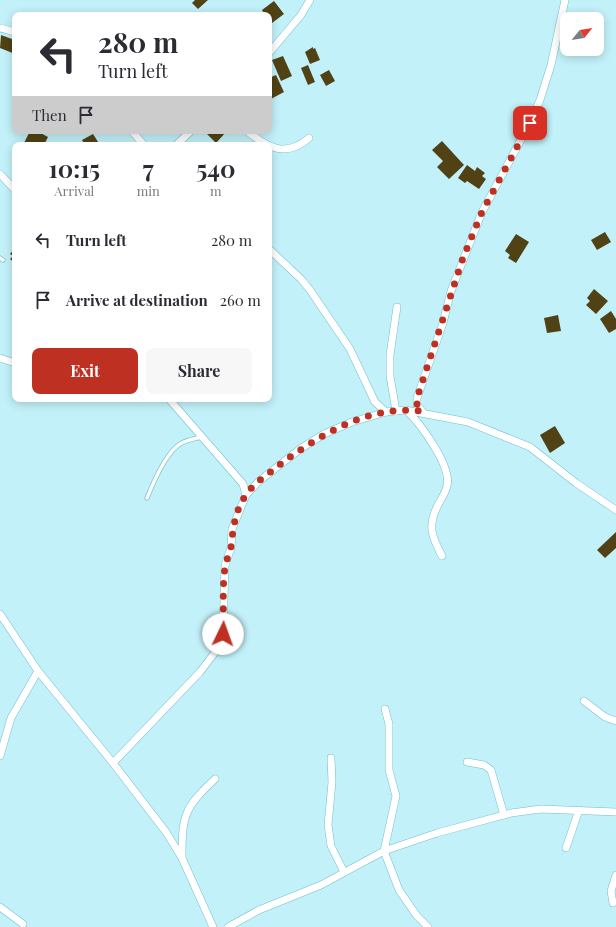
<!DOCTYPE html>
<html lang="en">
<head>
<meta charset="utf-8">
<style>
	:root { --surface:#fff; --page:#f7f7f7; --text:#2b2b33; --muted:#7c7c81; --accent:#be3122 }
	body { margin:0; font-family:"Playfair Display",serif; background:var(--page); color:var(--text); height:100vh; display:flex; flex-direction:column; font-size:15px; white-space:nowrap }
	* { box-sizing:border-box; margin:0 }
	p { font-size:13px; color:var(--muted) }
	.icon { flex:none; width:22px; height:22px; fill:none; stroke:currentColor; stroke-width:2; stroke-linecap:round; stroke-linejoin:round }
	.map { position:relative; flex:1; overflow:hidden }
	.panel { position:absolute; left:12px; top:142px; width:260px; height:260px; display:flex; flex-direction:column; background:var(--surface); border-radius:8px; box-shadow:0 2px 10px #0003 }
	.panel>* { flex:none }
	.banner { position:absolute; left:12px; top:12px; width:260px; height:122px; border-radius:8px; box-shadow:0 2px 10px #0003; background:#fff; color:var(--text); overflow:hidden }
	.needle { width:26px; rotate:60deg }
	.controls { position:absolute; left:560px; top:12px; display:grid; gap:8px }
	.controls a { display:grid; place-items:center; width:44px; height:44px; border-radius:8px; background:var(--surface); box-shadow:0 2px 10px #0003; font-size:20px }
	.pin { position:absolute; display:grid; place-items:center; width:34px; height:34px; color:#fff; margin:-17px; border-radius:8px; box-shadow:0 2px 6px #0006 }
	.me { position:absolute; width:44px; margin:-22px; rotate:3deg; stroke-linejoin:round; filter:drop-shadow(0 0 3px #0008) }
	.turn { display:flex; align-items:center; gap:14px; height:84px; padding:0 20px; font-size:18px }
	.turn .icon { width:52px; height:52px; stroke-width:2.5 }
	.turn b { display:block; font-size:28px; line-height:34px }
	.then { display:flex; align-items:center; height:38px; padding:0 20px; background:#0003; gap:8px; font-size:15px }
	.eta { display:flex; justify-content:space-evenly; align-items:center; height:68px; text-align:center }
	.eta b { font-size:24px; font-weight:700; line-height:28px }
	.primary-button { display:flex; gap:8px; margin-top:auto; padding:8px 20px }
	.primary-button a { flex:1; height:46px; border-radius:8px; background:var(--accent); color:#fff; font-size:16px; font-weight:700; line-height:46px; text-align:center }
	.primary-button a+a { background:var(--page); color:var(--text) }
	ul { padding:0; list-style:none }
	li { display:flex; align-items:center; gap:12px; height:60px; padding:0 20px }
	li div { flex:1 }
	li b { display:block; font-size:15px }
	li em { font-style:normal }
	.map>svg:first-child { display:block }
	.building { fill:#514215 }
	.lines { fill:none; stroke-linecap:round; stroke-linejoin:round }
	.lane-casing { stroke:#6fbfcd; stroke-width:5 }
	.street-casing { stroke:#6fbfcd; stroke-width:8 }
	.lane { stroke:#fff; stroke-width:3.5 }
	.street { stroke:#fff; stroke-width:7 }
	.route { stroke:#be3122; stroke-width:7; stroke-dasharray:0 12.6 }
</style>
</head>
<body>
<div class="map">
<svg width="616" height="927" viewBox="0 0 616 927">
	<rect width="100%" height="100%" fill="#c3f1f9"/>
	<g class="building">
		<polygon points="195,0 208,0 198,9 192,3"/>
		<polygon points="274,1 284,14 272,23 269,20 269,15 265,15 262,10"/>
		<polygon points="15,32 15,54 0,48 1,35 12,39"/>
		<polygon points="313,47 313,49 315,48 320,60 310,64 305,52"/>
		<polygon points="283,56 292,76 281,81 272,60"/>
		<polygon points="308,65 315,82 308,85 301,68"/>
		<polygon points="329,70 335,81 326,86 320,75"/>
		<polygon points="276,75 284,92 269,100 269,78"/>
		<polygon points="30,131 37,131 48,137 44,145 23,145"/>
		<polygon points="209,131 227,131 216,143 207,134"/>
		<polygon points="93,134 100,145 85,145 82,140"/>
		<polygon points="442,141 464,165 449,179 437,167 443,161 432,150"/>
		<polygon points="467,165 475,171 477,167 485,173 482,176 486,179 479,189 467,181 465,183 458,178"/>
		<polygon points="605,232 611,242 597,250 591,240"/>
		<polygon points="516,234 529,242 516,263 508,258 510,255 505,251"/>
		<polygon points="15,248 15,263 10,259 13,256 10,254"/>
		<polygon points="594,289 608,301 596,314 586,305 590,301 587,298"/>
		<polygon points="611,311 616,319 616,329 609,333 600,319"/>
		<polygon points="558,315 561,331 547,333 544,318"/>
		<polygon points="555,426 565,443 550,453 540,435"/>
		<polygon points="616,532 616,548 605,558 597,550"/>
	</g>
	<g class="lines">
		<defs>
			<g id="lane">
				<polyline points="0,258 3,260"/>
				<path d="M 147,498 C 153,483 166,453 180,444 C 186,440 194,439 201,437"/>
			</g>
			<g id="street">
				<polyline points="0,28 15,32"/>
				<polyline points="269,53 301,15 310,0"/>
				<polyline points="132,131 144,145"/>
				<path d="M 247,131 C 268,148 286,158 309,138"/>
				<polyline points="176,145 191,131"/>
				<polyline points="0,174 15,190"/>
				<polyline points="269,249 301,279 310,290 350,349 375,402 386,412"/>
				<polyline points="0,358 15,363"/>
				<polyline points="169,399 243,484 246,495"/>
				<path d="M 406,410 C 420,423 452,466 447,486 C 446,492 441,499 438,505 C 427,526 432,537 442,556"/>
				<polyline points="396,411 390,376 390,355 397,307"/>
				<polyline points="422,411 417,405 417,398 443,323 451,291 482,212 530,123 540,100 551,65 565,0"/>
				<polyline points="0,614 38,671 113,763 166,832 182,858 213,927"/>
				<polyline points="584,701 605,717 616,721"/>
				<polyline points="385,709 389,724 389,770 396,796 384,851 399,890 417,916 428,927"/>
				<polyline points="0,756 11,718 38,671"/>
				<polyline points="331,758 332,782 328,825 331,846 344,872"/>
				<polyline points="467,762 484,765 491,770 504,815"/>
				<polyline points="113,763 200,672 216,651 223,634 225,565 231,548 232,529 246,495 258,482 300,449 324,434 352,422 386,412 405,410 468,422 530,447 576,483 616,510"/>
				<polyline points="566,848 579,810"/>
				<path d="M 182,858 C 182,815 184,808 215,779"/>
				<polyline points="613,903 611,891 616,875"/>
				<polyline points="0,907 23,924"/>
				<polyline points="228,927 259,910 321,885 384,851 437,833 511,813 541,809 616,812"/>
			</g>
		</defs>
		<use href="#lane" class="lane-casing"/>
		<use href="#street" class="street-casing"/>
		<use href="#lane" class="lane"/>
		<use href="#street" class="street"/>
	</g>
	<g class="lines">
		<path class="route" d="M 223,634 C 224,612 222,589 225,567 C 226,560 230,554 231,547 C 233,529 235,510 246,495 C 254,483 267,475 278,466 C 319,435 368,405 422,411 L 417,405 L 417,398 L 463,258 L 482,212 L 530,123"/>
	</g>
</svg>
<div class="controls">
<a><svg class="needle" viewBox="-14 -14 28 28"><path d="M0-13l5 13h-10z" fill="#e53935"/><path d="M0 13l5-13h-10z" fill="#7c7c81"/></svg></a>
</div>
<div class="pin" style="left:530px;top:123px;background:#d93025"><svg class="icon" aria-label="arrive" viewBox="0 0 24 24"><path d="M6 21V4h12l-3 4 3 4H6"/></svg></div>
<svg class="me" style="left:223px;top:634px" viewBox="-20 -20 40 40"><circle r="19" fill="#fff"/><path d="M0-13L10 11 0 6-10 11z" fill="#be3122"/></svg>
<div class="banner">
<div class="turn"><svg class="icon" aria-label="left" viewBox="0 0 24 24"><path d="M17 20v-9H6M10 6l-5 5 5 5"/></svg><div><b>280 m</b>Turn left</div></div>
<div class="then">Then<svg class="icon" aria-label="arrive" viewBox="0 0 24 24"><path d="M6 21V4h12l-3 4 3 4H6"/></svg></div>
</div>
<section class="panel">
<div class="eta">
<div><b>10:15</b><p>Arrival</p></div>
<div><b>7</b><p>min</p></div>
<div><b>540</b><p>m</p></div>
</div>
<ul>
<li><svg class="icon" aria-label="left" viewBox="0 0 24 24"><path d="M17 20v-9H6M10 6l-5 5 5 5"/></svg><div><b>Turn left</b></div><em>280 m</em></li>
<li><svg class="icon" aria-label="arrive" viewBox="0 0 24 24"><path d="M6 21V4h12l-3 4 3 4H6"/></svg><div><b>Arrive at destination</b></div><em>260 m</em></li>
</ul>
<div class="primary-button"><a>Exit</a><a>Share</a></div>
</section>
</div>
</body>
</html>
